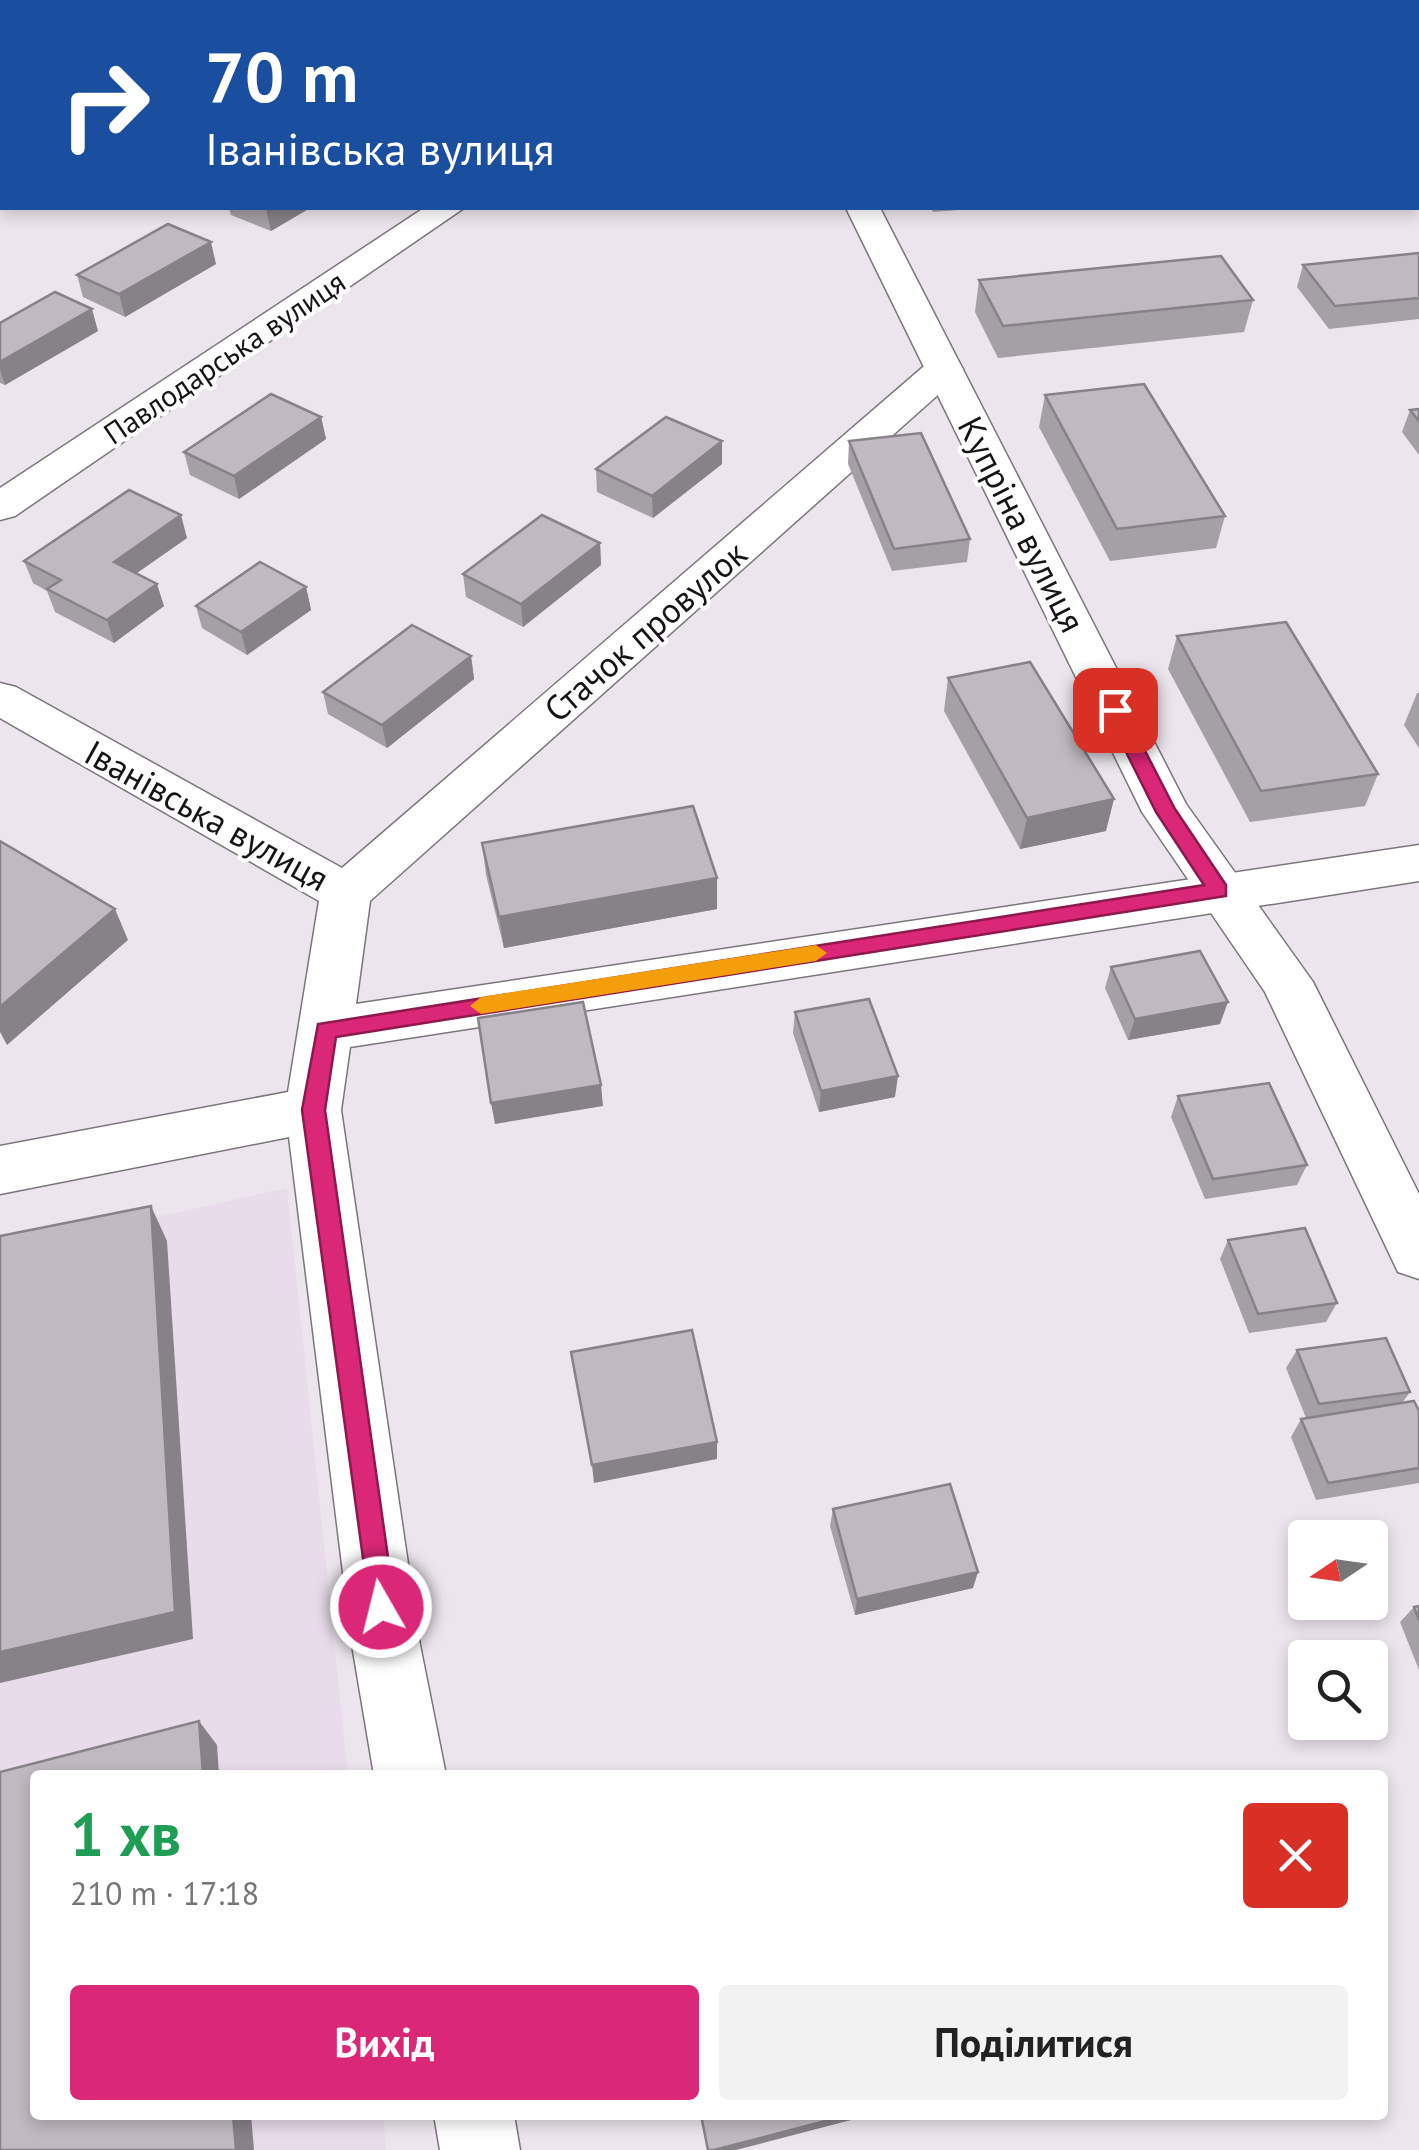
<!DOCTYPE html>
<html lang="uk">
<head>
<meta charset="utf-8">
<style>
	:root { --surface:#fff; --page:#f2f2f2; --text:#222; --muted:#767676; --accent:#db2777 }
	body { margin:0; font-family:"PT Sans",sans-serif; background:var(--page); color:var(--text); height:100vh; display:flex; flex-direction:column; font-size:38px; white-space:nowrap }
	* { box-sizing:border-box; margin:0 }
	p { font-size:32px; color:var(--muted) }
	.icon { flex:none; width:55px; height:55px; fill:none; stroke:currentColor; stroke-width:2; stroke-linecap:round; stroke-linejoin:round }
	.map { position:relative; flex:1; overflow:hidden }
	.details { position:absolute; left:30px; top:1770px; width:1358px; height:350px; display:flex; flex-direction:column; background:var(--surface); border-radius:10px; box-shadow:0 5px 15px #0003 }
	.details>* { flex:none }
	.hud { position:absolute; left:0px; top:0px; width:1420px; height:210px; box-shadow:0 5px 15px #0003; background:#1a4fa0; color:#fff; overflow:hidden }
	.needle { width:65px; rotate:257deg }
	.controls { position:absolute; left:1288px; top:1520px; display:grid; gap:20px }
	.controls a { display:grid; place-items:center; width:100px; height:100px; border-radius:10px; background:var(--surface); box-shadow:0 5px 15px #0003; font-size:50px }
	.pin { position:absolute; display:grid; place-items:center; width:85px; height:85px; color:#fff; margin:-42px; border-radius:20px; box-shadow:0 5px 15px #0006 }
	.me { position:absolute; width:110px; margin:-55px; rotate:352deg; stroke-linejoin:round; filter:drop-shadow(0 0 8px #0008) }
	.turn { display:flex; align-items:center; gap:35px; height:210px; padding:0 40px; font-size:45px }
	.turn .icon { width:130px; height:130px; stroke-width:2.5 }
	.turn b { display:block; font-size:70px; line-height:85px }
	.round { display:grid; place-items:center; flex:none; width:105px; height:105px; border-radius:10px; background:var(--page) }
	.summary { display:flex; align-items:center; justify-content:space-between; height:170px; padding:0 40px }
	h1 { font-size:60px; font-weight:700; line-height:75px; color:#1e9e55 }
	.cta { display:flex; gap:20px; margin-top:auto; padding:20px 40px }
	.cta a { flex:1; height:115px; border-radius:10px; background:var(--accent); color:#fff; font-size:40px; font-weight:700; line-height:115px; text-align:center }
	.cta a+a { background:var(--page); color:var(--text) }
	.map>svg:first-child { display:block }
	.built { fill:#e8dbea }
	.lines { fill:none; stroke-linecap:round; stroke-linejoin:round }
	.lane-casing { stroke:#7b757c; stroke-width:32 }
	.street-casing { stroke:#7b757c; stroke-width:3 }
	.secondary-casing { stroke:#7b757c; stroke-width:3 }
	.lane { stroke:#fff; stroke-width:30 }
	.street { fill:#fff; fill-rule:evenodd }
	.secondary { fill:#fff; fill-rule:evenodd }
	.wall { fill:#a59fa6 }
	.shaded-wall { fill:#868287 }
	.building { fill:#c0b9c1; stroke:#868287; stroke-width:2.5 }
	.route { fill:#db2777; stroke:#8e194d; stroke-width:2.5 }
	.slow { fill:#f59e0b }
	.labels { text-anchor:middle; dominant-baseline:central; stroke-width:8; stroke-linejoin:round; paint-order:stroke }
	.far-street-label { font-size:30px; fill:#171417; stroke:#fff }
	.street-label { font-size:35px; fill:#171417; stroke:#fff }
</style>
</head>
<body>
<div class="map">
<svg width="1419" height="2150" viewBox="0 0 1419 2150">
	<rect width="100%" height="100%" fill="#ece5ed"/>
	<polygon class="built" points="287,1188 348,1775 35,1775 35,2115 383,2115 386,2150 0,2150 0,1252"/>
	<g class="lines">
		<defs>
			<polyline id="lane" points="1105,2 1132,0"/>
			<g id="street">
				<polygon points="1322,0 1353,0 1355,2 1324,2"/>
				<polygon points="1418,76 1419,77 1419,98 1418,97"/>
				<polygon points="424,208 464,208 15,516 0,520 0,488"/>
				<polygon points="944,357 958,361 963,369 958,377 370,901 356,1004 1419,845 1419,881 350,1047 341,1110 420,1645 446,1775 374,1775 352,1645 289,1137 0,1194 0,1146 288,1092 319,901 0,718 0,683 16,687 342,868 930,361"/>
				<polygon points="434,2115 514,2115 520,2150 440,2150"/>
			</g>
			<g id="secondary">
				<polygon points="744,0 774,0 775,2 745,2"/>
				<polygon points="846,208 880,208 1186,804 1313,982 1419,1194 1419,1279 1398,1272 1265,992 1142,812"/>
			</g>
		</defs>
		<use href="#lane" class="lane-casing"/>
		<use href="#street" class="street-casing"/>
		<use href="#secondary" class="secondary-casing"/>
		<use href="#lane" class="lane"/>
		<use href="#street" class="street"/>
		<use href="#secondary" class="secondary"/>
	</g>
	<g class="wall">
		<polygon points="2,70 2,110 0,109 0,71"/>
		<polygon points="229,208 310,208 271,231 231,215"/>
		<polygon points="931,208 983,208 933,212"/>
		<polygon points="1419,253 1419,319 1329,329 1297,287 1303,265"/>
		<polygon points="216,264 125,317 83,297 77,275"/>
		<polygon points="979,280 1253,300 1244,332 998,358 975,312"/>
		<polygon points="0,323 98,331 5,385 0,383"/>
		<polygon points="1045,395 1225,516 1216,548 1110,561 1039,427"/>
		<polygon points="1419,409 1419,455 1402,432 1410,410"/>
		<polygon points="321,417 326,439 239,499 190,475 184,452"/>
		<polygon points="849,441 970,539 967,562 892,571 848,464"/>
		<polygon points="722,464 653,518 597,492 596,469"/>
		<polygon points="187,538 137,573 164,606 114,643 55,612 47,591 33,583 24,561"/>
		<polygon points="600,543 601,565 523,627 466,597 463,574"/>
		<polygon points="306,587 311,610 247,655 202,628 196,606"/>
		<polygon points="1177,636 1378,774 1365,806 1250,822 1168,669"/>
		<polygon points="471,656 474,679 387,748 328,714 323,692"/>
		<polygon points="948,678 1106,831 1020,849 944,711"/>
		<polygon points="1417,693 1419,693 1419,748 1404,725"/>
		<polygon points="482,843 717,909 504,948 486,875"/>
		<polygon points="1111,967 1220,1024 1128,1040 1105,988"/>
		<polygon points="795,1012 895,1097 819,1112 793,1033"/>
		<polygon points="1178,1096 1307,1165 1297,1185 1205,1199 1171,1117"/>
		<polygon points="1228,1240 1337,1303 1326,1322 1249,1333 1220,1259"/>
		<polygon points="1297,1350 1410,1392 1402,1403 1419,1411 1419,1483 1316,1500 1291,1437 1301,1419 1306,1418 1286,1368"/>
		<polygon points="833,1509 973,1588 855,1615 830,1526"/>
		<polygon points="1419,1606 1419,1670 1400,1622 1414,1607"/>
	</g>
	<g class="shaded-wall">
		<polygon points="269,208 310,208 271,231 266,209"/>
		<polygon points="211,242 216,264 125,317 119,294"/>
		<polygon points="92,309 98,331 5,385 0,370 0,362"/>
		<polygon points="321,417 326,439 239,499 234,476"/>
		<polygon points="722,441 722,464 653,518 652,496"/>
		<polygon points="181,515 187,538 121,584 114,562"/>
		<polygon points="600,543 601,565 523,627 521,604"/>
		<polygon points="157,584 164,606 114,643 107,620"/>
		<polygon points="306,587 311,610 247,655 241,632"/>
		<polygon points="471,656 474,679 387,748 382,725"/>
		<polygon points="1114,799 1106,831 1020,849 1027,818"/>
		<polygon points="717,878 717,909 504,948 499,917"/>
		<polygon points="115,909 128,940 7,1045 0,1032 0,1007"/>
		<polygon points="1228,1002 1220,1024 1128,1040 1135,1019"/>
		<polygon points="898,1076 895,1097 819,1112 821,1091"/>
		<polygon points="601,1085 603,1106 495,1124 491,1103"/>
		<polygon points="151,1206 167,1241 193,1639 0,1683 0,1652"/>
		<polygon points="717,1442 717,1459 594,1483 592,1465"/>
		<polygon points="978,1572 973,1588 855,1615 857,1599"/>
		<polygon points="199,1721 217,1745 219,1775 203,1775"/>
		<polygon points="233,2115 251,2115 254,2150 236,2150"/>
		<polygon points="848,2115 853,2115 851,2120 736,2150 714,2150"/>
	</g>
	<g class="building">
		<polygon points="558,0 613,0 609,2 554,2"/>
		<polygon points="1233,0 1328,0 1331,2 1204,2"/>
		<polygon points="2,70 2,91 0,90 0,71"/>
		<rect x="1418" y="119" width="1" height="35"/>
		<polygon points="168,224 211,242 119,294 77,275"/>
		<polygon points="1419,253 1419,298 1335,306 1303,265"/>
		<polygon points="1221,256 1253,300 1003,326 979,280"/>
		<polygon points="55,292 92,309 0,362 0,323"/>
		<polygon points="1144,384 1225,516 1117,529 1045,395"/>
		<polygon points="271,394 321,417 234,476 184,452"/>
		<polygon points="1419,409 1419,421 1410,410"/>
		<polygon points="666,417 722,441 652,496 596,469"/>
		<polygon points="921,433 970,539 894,549 849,441"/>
		<polygon points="129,490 181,515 114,562 157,584 107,620 47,589 61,580 24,561"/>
		<polygon points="542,515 600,543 521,604 463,574"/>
		<polygon points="260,562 306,587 241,632 196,606"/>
		<polygon points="1286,622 1378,774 1261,791 1177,636"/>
		<polygon points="412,625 471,656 382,725 323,692"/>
		<polygon points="1030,662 1114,799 1027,818 948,678"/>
		<polygon points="693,806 717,878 499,917 482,843"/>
		<polygon points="0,841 115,909 0,1007"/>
		<polygon points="1200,951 1228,1002 1135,1019 1111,967"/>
		<polygon points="869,999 898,1076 821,1091 795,1012"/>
		<polygon points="583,1002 601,1085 491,1103 478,1018"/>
		<polygon points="1269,1083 1307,1165 1213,1179 1178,1096"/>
		<polygon points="151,1206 175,1612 0,1652 0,1236"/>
		<polygon points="1305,1228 1337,1303 1258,1314 1228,1240"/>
		<polygon points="692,1330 717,1442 592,1465 571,1352"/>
		<polygon points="1386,1338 1410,1392 1319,1404 1297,1350"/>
		<polygon points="1414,1401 1419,1411 1419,1468 1328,1483 1301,1419"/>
		<polygon points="950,1484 978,1572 857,1599 833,1509"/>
		<polygon points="1419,1606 1419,1620 1414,1607"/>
		<polygon points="199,1721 203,1775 35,1775 35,2115 233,2115 236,2150 0,2150 0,1772"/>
		<polygon points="701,2115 848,2115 714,2150 708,2150"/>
	</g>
	<polygon class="route" points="1115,703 1124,710 1175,809 1226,885 1226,896 336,1037 325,1110 395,1607 391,1617 381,1621 371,1617 302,1110 318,1024 1204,885 1156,812 1105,710"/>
	<polygon class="slow" points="816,945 827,953 816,961 481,1014 470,1006 481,997"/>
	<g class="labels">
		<g class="far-street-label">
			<text transform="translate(224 357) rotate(-34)">Павлодарська вулиця</text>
		</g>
		<g class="street-label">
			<text transform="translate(1022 524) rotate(63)">Купріна вулиця</text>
			<text transform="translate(645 631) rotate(-41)">Стачок провулок</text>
			<text transform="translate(207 815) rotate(29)">Іванівська вулиця</text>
		</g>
	</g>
</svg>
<div class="controls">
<a><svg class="needle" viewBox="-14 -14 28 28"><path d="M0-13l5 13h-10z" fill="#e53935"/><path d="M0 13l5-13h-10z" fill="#767676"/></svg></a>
<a><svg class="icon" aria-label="search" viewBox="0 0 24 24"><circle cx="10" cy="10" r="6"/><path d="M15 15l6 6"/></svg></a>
</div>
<div class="pin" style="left:1115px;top:710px;background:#d93025"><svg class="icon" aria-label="arrive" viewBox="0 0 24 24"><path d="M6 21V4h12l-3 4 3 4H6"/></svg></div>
<svg class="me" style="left:381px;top:1607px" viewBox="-20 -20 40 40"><circle r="17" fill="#db2777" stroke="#fff" stroke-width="3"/><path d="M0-11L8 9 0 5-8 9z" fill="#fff"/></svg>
<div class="hud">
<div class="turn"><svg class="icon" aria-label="right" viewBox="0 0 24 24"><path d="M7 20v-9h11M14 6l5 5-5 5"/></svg><div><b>70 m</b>Іванівська вулиця</div></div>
</div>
<section class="details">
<div class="summary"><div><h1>1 хв</h1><p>210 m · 17:18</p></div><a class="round" style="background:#d93025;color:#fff"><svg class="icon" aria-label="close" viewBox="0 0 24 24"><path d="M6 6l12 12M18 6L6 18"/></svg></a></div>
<div class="cta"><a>Вихід</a><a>Поділитися</a></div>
</section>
</div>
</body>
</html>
